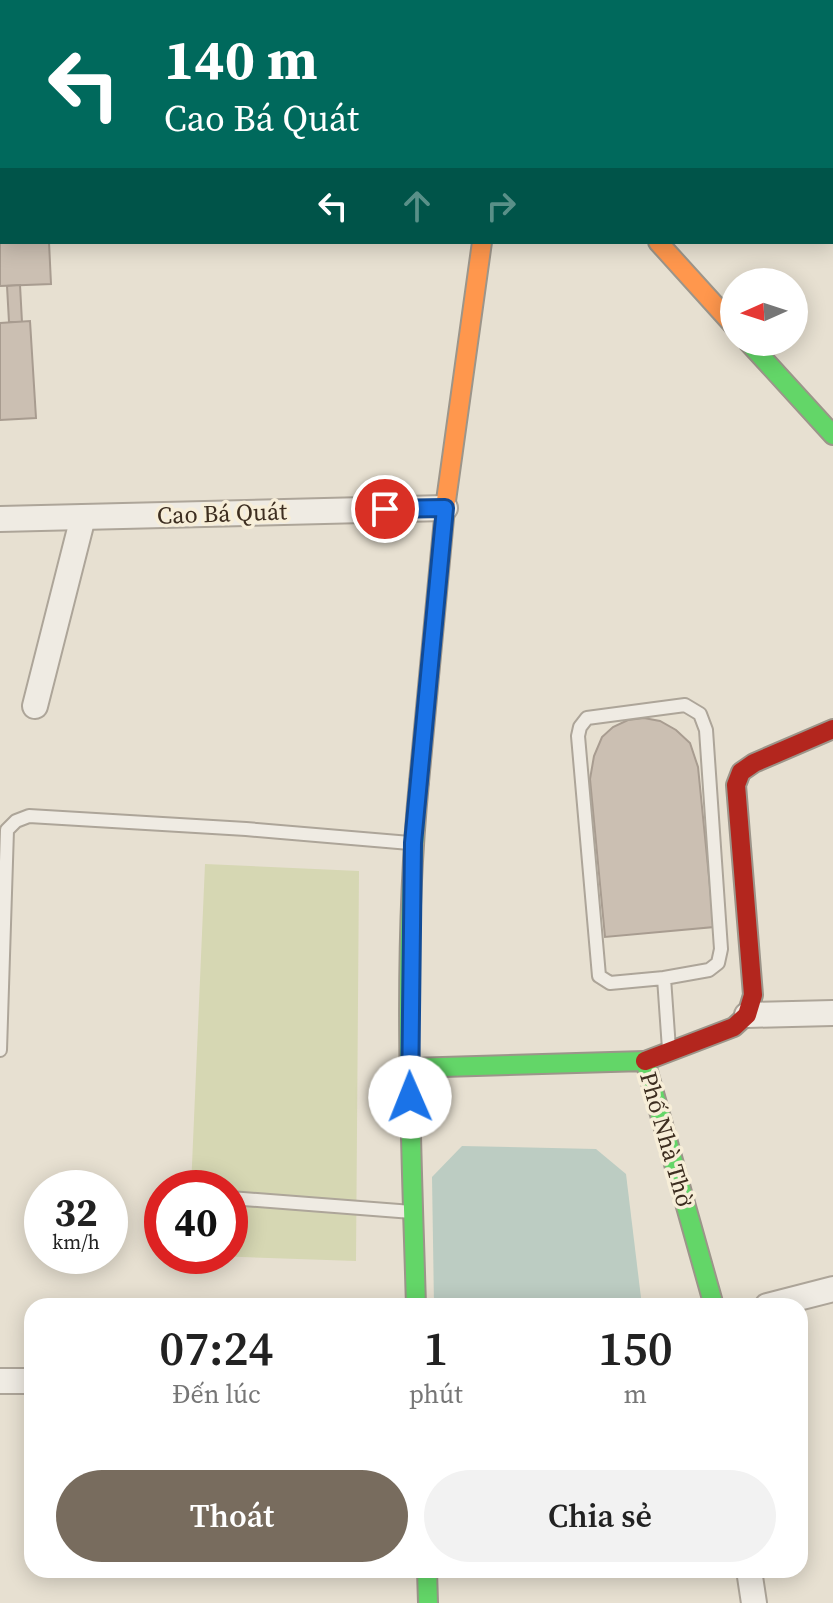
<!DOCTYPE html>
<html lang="vi">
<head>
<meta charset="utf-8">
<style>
	:root { --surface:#fff; --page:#f2f2f2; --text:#222; --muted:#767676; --accent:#786c5e }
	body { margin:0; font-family:"Source Serif 4",serif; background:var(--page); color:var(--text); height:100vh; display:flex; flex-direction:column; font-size:30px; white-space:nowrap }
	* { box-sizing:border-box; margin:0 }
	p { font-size:26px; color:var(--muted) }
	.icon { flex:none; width:44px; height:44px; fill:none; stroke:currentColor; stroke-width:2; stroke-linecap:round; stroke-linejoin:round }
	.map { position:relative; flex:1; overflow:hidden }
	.details { position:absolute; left:24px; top:1298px; width:784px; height:280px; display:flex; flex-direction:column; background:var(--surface); border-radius:24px; box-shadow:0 4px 20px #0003 }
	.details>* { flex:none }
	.hud { position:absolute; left:0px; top:0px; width:834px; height:244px; box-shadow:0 4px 20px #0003; background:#00695c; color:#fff; overflow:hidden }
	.needle { width:52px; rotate:267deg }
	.fabs { position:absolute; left:720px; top:268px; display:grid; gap:16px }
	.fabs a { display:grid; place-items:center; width:88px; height:88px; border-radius:50%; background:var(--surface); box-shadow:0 4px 20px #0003; font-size:40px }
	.speed { position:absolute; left:24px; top:1170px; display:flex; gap:16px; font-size:40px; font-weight:700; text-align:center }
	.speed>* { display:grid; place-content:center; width:104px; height:104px; border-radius:50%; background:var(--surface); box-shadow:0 4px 20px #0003; line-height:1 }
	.speed small { font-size:20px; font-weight:400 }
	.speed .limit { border:12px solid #d22; background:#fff; color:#111 }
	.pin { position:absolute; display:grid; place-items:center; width:68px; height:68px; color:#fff; margin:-34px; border:4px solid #fff; border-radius:50%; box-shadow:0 2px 8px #0007 }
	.me { position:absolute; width:88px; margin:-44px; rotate:359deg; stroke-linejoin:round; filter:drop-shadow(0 0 6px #0008) }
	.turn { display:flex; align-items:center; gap:28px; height:168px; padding:0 32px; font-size:36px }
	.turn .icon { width:104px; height:104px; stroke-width:2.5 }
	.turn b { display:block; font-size:56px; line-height:68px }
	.lanes { display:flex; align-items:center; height:76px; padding:0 32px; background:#0003; justify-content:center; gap:40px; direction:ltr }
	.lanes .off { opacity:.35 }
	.eta { display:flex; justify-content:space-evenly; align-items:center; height:136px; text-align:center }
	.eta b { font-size:48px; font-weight:600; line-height:56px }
	.button { display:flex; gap:16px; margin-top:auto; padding:16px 32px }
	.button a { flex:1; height:92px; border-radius:48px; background:var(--accent); color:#fff; font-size:32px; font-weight:600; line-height:92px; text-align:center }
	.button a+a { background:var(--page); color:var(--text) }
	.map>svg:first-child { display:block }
	.green { fill:#d6d7b3 }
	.water { fill:#bcccc2 }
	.building { fill:#cbbfb2; stroke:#a89c90; stroke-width:2 }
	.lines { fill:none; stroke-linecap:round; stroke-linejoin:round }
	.lane-casing { stroke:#ada599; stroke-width:16 }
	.street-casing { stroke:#ada599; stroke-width:28 }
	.fast-casing { stroke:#9c958a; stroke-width:22 }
	.slow-casing { stroke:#9c958a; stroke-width:22 }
	.jam-casing { stroke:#9c958a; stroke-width:22 }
	.lane { stroke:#efebe3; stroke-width:12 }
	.street { stroke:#efebe3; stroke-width:24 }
	.fast { stroke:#63d668; stroke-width:18 }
	.slow { stroke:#ff974d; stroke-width:18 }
	.jam { stroke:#b3261e; stroke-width:18 }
	.route-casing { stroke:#114b97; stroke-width:20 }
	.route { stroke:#1a73e8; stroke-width:14 }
	.labels { text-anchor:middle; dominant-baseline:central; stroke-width:7; stroke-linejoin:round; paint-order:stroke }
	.street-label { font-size:24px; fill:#3d2e20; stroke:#f7eed8 }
</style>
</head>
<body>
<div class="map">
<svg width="833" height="1603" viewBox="0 0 833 1603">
	<rect width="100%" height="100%" fill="#e7e0d1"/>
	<polygon class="green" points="205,864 359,871 356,1261 214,1256 230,1256 230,1188 191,1188"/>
	<polygon class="water" points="462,1146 596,1149 626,1174 642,1306 434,1306 432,1177"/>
	<g class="building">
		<polygon points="0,0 2,19 0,88"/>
		<polygon points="0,88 2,88 2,242 49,242 51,284 0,286"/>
		<polygon points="20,285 22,322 9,322 7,286"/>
		<polygon points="30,321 36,418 0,420 0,323"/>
		<polygon points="644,718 660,721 676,730 690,743 698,767 714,927 605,937 590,779 594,756 602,737 613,727 628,720"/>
	</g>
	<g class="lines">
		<defs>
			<g id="lane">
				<polyline points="664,978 610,983 599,976 578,736 580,727 587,718 685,705 700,714 706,730 721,949 718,963 709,970 664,978 669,1049"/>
				<polyline points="0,1050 7,830 16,821 29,816 246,829 410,843"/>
				<polyline points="230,1198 412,1212"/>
			</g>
			<g id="street">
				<polyline points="512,2 512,0"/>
				<polyline points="0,519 445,508"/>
				<polyline points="35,706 83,517"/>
				<polyline points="747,1015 833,1013"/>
				<polyline points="767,1306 833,1289"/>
				<polyline points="0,1381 32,1381"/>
				<polyline points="749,1570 754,1603"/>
			</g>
			<g id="fast">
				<polyline points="748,342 833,435"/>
				<polyline points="409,1068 645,1061 714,1306"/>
				<path d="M 416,1306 C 411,1132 402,956 419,782"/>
				<polyline points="427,1570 428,1603"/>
			</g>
			<g id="slow">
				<polyline points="434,0 436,2"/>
				<polyline points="658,242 734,326"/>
				<polyline points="419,782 445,508 482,242"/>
			</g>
			<polyline id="jam" points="645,1061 734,1027 747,1015 753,995 736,785 741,772 754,763 833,729"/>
		</defs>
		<use href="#lane" class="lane-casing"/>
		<use href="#street" class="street-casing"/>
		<use href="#fast" class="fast-casing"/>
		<use href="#slow" class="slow-casing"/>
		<use href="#jam" class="jam-casing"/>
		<use href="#lane" class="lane"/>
		<use href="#street" class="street"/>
		<use href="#fast" class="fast"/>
		<use href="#slow" class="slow"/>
		<use href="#jam" class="jam"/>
	</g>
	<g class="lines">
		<defs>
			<polyline id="route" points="385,509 445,508 413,843 410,1097"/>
		</defs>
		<use href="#route" class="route-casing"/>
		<use href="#route" class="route"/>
	</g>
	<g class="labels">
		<g class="street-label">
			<text transform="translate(222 513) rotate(-2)">Cao Bá Quát</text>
			<text transform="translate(667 1139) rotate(74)">Phố Nhà Thờ</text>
		</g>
	</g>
</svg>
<div class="fabs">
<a><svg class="needle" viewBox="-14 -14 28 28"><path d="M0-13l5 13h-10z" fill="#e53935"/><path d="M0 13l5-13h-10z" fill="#767676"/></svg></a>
</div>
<div class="speed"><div>32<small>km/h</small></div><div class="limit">40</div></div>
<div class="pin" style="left:385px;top:509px;background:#d93025"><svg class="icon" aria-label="arrive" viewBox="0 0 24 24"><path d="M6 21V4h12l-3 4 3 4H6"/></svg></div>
<svg class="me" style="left:410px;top:1097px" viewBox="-20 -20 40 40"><circle r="19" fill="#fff"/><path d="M0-13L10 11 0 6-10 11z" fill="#1a73e8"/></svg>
<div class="hud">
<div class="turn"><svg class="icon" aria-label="left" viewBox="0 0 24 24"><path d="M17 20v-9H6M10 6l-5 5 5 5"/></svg><div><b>140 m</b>Cao Bá Quát</div></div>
<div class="lanes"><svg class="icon" aria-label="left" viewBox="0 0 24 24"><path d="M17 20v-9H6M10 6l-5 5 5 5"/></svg><svg class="icon off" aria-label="ahead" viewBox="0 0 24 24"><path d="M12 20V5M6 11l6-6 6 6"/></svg><svg class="icon off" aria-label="right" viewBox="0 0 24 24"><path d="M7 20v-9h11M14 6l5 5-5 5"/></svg></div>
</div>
<section class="details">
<div class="eta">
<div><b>07:24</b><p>Đến lúc</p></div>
<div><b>1</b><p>phút</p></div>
<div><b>150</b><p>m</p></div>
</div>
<div class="button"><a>Thoát</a><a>Chia sẻ</a></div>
</section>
</div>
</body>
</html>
